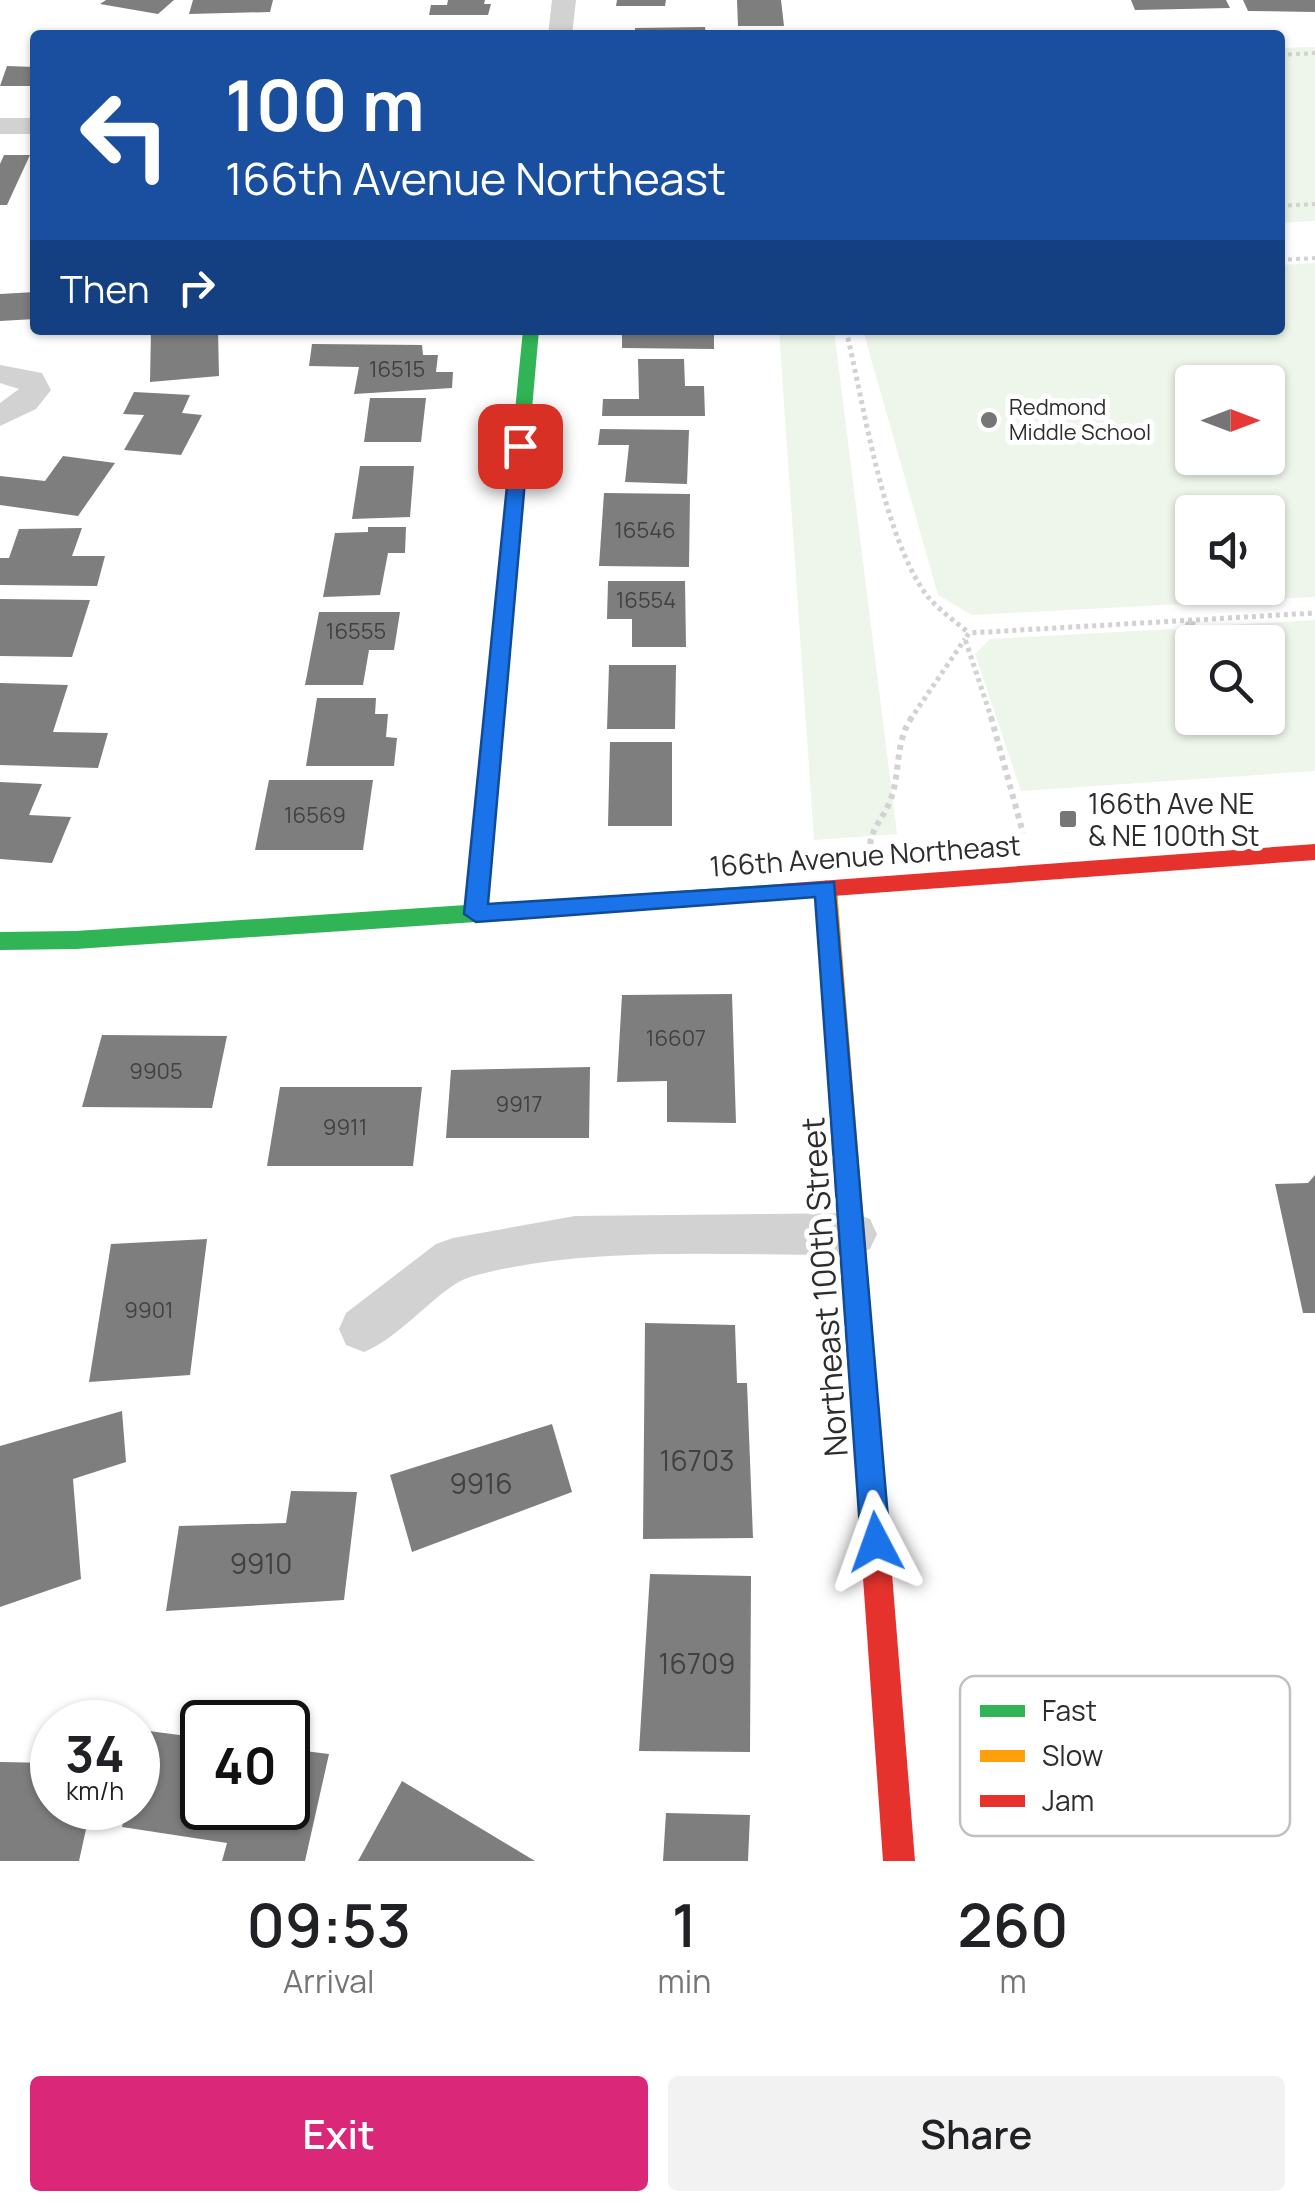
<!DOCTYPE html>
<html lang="en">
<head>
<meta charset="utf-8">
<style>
	:root { --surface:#fff; --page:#f2f2f2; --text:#202124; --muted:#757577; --accent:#db2777 }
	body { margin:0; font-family:Manrope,sans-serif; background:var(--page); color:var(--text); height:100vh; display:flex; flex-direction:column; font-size:38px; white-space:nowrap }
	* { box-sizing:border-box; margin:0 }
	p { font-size:32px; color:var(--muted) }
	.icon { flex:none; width:55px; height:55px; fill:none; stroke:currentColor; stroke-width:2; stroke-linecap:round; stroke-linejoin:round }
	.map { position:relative; height:1861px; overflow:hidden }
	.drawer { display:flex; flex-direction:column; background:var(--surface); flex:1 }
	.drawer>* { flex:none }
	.guide { position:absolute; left:30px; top:30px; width:1255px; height:305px; border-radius:10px; box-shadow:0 2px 8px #0004; background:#1a4fa0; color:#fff; overflow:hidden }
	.needle { width:65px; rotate:90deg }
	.buttons { position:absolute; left:1175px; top:365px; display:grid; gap:20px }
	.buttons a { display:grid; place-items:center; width:110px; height:110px; border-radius:10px; background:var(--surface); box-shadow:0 2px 8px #0004; font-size:50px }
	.speed { position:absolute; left:30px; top:1700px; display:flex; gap:20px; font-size:50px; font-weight:700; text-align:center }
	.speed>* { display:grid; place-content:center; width:130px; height:130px; border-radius:50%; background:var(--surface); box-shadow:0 2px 8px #0004; line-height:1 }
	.speed small { font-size:25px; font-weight:400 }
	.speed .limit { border:5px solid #111; border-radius:15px; background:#fff; color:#111 }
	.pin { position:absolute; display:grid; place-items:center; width:85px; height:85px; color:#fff; margin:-42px; border-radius:20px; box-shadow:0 5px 15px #0006 }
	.me { position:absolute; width:110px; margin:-55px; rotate:356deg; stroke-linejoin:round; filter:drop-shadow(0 0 8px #0008) }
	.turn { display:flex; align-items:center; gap:35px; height:210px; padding:0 30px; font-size:45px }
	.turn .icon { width:130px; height:130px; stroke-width:2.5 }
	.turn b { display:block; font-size:70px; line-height:85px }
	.then { display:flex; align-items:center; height:95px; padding:0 30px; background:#0003; gap:20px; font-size:38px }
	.eta { display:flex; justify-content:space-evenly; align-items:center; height:170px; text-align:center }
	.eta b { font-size:60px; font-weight:600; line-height:70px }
	.button { display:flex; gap:20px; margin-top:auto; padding:20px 30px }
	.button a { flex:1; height:115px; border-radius:10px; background:var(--accent); color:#fff; font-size:40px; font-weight:600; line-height:115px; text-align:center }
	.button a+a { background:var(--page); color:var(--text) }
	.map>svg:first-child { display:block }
	.green { fill:#eef5ea; fill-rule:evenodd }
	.building { fill:#7e7e7e }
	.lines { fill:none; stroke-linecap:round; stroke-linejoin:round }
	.path-far2 { stroke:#d2d2d2; stroke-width:4; stroke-dasharray:4 4; stroke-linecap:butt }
	.path-far1 { stroke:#d2d2d2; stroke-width:5; stroke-dasharray:4 4; stroke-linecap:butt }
	.path { stroke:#d2d2d2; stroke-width:6; stroke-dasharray:5 5; stroke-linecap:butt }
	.street { fill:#d2d2d2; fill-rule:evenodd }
	.fast { fill:#30b455; fill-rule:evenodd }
	.slow { fill:#ff9f0a; fill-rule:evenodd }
	.jam { fill:#e5322d; fill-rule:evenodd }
	.route { fill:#1a73e8; stroke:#114b97; stroke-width:2.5 }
	.poi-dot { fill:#767676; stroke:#fff; stroke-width:4 }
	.labels { text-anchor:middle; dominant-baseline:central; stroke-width:10; stroke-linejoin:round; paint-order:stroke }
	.number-label { font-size:22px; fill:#414141 }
	.far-poi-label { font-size:22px; fill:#2d2d2d; stroke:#fff; text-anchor:start }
	.poi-label { font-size:28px; fill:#2d2d2d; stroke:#fff; text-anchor:start }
	.street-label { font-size:28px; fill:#2d2d2d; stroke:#fff }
	.near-number-label { font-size:28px; fill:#414141 }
	.near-street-label { font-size:32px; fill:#2d2d2d; stroke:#fff }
	.key { fill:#fff; stroke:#c0c0c0; stroke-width:2.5 }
	.key-label { font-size:28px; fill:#2d2d2d }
</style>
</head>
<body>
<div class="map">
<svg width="1315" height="1861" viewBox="0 0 1315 1861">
	<rect width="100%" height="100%" fill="#fff"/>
	<g class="green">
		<polygon points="1315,47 1315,221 1280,223 1280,48"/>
		<path d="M 1315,263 L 1315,597 L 972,615 L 938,595 L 863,330 L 1280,330 L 1280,265 ZM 1192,382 L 1268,382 L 1268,458 L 1192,458 ZM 1192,512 L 1268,512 L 1268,588 L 1192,588 Z"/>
		<polygon points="779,330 834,330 897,834 814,840"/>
		<path d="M 1315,620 L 1315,771 L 1021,791 L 975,654 L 990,639 L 1172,629 L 1200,640 L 1213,626 ZM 1192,642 L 1268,642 L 1268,718 L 1192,718 Z"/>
	</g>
	<g class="building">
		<polygon points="106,0 174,0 158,14 100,4"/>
		<polygon points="193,0 273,0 270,12 189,14"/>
		<polygon points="448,0 485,0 484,4 491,4 488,15 429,15 431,5 447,5"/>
		<polygon points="617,0 666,0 665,6 616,6"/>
		<polygon points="737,0 781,0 784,26 738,26"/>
		<polygon points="1131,0 1226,0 1230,8 1135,10"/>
		<polygon points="1243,0 1315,0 1315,12 1248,11"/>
		<polygon points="705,27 706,35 635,35 635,28"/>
		<polygon points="7,66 35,67 35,86 0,86"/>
		<polygon points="4,155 30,155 7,205 0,205 0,164"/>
		<polygon points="35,292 35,319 0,321 0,294"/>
		<polygon points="218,330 219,376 150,382 151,331"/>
		<polygon points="622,330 714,330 714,349 622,348"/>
		<polygon points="312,344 422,345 423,355 438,355 436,372 453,372 452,388 354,394 359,367 309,366"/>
		<polygon points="638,359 684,359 685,386 704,386 705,416 602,416 603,399 639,399"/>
		<polygon points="134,392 190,395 182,413 202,415 181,455 124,450 144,415 123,414"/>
		<polygon points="370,398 426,398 421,442 364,442"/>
		<polygon points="600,429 689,430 687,484 625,482 629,445 598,445"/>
		<polygon points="63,456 115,463 78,516 0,505 0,476 45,481"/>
		<polygon points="360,466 414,466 410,517 352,519"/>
		<polygon points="604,493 690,494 689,567 599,566"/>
		<polygon points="368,527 406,527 405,553 388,553 380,595 323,597 335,533 368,532"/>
		<polygon points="82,528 72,556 105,556 97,586 0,585 0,558 9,558 19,529"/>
		<polygon points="608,581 685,581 686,647 632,647 632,619 607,619"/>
		<polygon points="0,599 90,600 72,657 0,656"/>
		<polygon points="319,612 400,612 394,650 369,650 363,685 305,685"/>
		<polygon points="609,665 676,665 675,729 607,729"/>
		<polygon points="0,683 68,685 53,732 108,733 98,768 0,765"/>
		<polygon points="317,698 376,698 375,714 388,714 386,737 397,738 394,766 306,766"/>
		<polygon points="610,742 672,742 672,826 608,826"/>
		<polygon points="269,780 373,780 363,850 255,850"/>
		<polygon points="0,782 42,784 29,815 71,817 52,863 0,859"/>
		<polygon points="732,994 736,1123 667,1122 667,1081 617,1082 622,995"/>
		<polygon points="102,1035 227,1036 212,1108 82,1107"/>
		<polygon points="590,1067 589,1138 446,1138 451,1070"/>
		<polygon points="280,1087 422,1087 413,1166 267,1166"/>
		<polygon points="1315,1175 1315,1313 1303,1313 1275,1184 1308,1183"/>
		<polygon points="207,1239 190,1375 89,1382 111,1244"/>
		<polygon points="645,1323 735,1325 737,1383 747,1383 753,1538 643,1539"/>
		<polygon points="122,1411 126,1462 73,1479 81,1579 0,1607 0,1446"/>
		<polygon points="552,1424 572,1492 412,1552 390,1475"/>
		<polygon points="291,1491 357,1492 344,1600 166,1611 179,1526 286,1523"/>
		<polygon points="650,1574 751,1576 750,1752 639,1751"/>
		<polygon points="149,1731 202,1738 202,1808 288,1808 288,1749 329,1754 305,1861 222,1861 227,1843 122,1827 127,1808 138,1808 138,1772"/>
		<polygon points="0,1762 52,1763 52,1808 59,1808 58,1813 90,1811 79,1861 0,1861"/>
		<polygon points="402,1781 535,1861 358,1861"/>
		<polygon points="666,1813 750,1815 748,1861 663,1861"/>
	</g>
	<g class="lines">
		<g class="path-far2">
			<polyline points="1280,55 1315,53"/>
			<polyline points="1280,206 1315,204"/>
			<polyline points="1280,260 1315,258"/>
		</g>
		<g class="path-far1">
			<path d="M 846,330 C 864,404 883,538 928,597 C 939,610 956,622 969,633"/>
			<polyline points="1184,633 1189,621 1207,633"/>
			<polyline points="910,720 965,639"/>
			<polyline points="992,720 965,639 969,633 1315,613"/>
		</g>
		<g class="path">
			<polyline points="991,717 1023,833"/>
			<path d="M 870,844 C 873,826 884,817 890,801 C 901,774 894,743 912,717"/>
		</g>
		<g class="street">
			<polygon points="552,0 576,0 572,35 548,35"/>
			<rect x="0" y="118" width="35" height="16"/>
			<polygon points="0,365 42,373 51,390 36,409 0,426 0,403 19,389 0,383"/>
			<path d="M 853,1213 L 870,1219 L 877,1234 L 870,1249 L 853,1255 C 731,1256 587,1244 470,1277 C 440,1286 402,1337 364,1352 L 346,1345 L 339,1329 L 346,1313 L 436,1244 L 453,1238 L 575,1216 Z"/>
		</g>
		<polygon class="fast" points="523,330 539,330 488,904 779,884 787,886 790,892 787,898 476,922 76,949 0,950 0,932 76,931 466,905"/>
		<polygon class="slow" points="826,880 837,888 881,1436 877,1445 867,1449 857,1445 853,1436 815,888"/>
		<g class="jam">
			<polygon points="1315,844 1315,860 779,900 768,892 779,884"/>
			<polygon points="867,1423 877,1427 881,1436 915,1861 883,1861 853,1436 857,1427"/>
		</g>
	</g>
	<polygon class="route" points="520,441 528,446 488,904 834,882 890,1542 886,1552 876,1556 865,1552 861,1542 815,897 476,922 464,914 511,446"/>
	<g class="poi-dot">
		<circle cx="989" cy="420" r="10"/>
		<rect x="1058" y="809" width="20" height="20" rx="5"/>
	</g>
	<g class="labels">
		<g class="number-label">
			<text x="397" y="369">16515</text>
			<text x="645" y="530">16546</text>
			<text x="646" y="600">16554</text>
			<text x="356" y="631">16555</text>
			<text x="315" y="815">16569</text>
			<text x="676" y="1038">16607</text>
			<text x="156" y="1071">9905</text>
			<text x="519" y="1104">9917</text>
			<text x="345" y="1127">9911</text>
			<text x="149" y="1310">9901</text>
		</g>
		<g class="far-poi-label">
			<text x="1009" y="407">Redmond<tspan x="1009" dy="25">Middle School</tspan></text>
		</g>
		<g class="poi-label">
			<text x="1088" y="803">166th Ave NE<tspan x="1088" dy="32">&amp; NE 100th St</tspan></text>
		</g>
		<g class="street-label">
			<text transform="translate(865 855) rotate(-4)">166th Avenue Northeast</text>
		</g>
		<g class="near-number-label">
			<text x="697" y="1460">16703</text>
			<text x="481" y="1483">9916</text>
			<text x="261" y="1563">9910</text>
			<text x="697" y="1663">16709</text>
		</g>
		<g class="near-street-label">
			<text transform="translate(824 1287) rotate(-94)">Northeast 100th Street</text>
		</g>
	</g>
	<rect x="960" y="1676" width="330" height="160" rx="15" class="key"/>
	<rect x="980" y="1705" width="45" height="12" fill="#30b455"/>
	<rect x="980" y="1750" width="45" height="12" fill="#ff9f0a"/>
	<rect x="980" y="1795" width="45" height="12" fill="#e5322d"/>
	<g class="key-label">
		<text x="1042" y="1721">Fast</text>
		<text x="1042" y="1766">Slow</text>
		<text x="1042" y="1811">Jam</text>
	</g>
</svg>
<div class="buttons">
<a><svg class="needle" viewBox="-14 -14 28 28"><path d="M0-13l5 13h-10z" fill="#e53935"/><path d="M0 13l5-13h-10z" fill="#757577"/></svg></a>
<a><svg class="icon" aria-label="sound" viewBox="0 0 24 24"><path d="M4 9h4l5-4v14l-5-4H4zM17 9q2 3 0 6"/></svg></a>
<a><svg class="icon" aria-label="search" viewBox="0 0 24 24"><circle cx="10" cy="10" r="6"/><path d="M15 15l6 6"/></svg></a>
</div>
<div class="speed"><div>34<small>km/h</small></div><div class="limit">40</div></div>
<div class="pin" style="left:520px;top:446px;background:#d93025"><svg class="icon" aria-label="arrive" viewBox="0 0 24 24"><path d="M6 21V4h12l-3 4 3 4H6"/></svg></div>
<svg class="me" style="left:876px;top:1542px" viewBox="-20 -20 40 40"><path d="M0-17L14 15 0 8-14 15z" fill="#1a73e8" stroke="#fff" stroke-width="4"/></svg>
<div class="guide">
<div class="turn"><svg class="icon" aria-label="left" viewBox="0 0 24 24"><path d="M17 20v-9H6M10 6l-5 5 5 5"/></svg><div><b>100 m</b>166th Avenue Northeast</div></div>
<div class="then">Then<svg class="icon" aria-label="right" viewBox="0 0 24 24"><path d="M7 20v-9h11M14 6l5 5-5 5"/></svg></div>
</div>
</div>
<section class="drawer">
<div class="eta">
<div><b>09:53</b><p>Arrival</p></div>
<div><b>1</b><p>min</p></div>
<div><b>260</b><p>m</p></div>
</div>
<div class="button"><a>Exit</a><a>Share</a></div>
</section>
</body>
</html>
